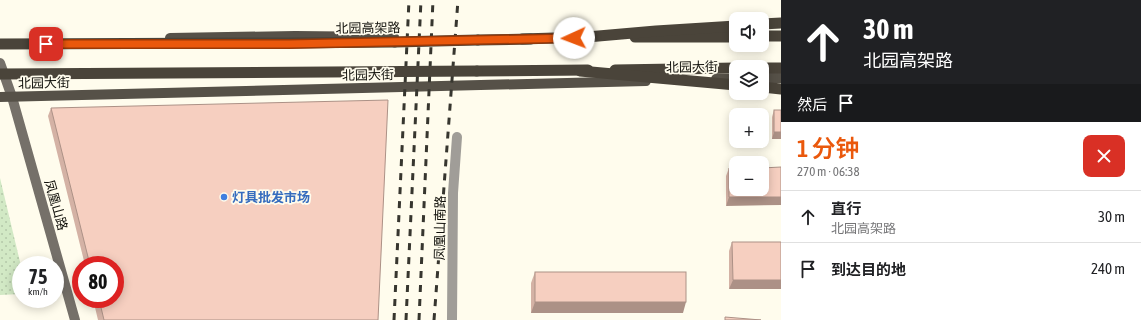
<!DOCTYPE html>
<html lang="zh">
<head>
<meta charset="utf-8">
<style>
	:root { --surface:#fff; --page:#f2f2f2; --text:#202124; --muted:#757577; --line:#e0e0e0; --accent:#ea580c }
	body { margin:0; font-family:"Asap Condensed","Noto Sans SC",sans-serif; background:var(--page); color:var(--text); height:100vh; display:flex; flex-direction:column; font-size:15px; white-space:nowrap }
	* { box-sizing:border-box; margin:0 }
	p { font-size:13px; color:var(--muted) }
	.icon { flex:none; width:22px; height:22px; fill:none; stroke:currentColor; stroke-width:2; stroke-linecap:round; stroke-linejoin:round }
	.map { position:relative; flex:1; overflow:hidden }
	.side { display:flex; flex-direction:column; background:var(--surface); width:360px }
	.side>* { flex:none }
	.banner { background:#202124; color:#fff; overflow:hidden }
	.buttons { position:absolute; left:729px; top:12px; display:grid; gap:8px }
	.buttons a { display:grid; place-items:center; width:40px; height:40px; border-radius:8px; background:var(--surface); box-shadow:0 2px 10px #0003; font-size:20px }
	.speed { position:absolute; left:12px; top:256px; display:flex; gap:8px; font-size:20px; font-weight:700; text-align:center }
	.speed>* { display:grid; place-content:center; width:52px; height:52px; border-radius:50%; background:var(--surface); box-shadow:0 2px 10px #0003; line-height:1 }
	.speed small { font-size:10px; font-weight:400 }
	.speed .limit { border:6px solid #d22; background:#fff; color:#111 }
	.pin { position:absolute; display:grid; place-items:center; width:34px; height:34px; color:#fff; margin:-17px; border-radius:8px; box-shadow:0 2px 6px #0006 }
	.me { position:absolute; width:44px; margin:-22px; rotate:268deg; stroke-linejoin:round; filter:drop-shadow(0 0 3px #0008) }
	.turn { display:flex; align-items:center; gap:14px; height:84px; padding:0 16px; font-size:18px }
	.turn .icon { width:52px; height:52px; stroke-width:2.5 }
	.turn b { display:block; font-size:28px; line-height:34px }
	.then { display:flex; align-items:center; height:38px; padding:0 16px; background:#0003; gap:8px; font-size:15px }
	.round { display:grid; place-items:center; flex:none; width:42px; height:42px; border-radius:8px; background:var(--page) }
	.overview { display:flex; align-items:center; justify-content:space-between; height:68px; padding:0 16px }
	h1 { font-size:24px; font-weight:600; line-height:30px; color:var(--accent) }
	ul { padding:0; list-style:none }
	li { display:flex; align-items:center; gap:12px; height:52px; padding:0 16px; border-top:1px solid var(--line) }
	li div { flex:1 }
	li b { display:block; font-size:15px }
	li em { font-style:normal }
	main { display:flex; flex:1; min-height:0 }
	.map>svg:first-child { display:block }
	.grass { fill:url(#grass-dots) }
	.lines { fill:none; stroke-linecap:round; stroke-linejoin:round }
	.minor { stroke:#a09d98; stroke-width:10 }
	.secondary { stroke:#757069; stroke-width:10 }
	.primary { stroke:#565148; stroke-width:10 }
	.trunk { stroke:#4a443a; stroke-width:11 }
	.rail { stroke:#37362f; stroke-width:3; stroke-dasharray:7 7; stroke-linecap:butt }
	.trunk-bridge { stroke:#4a443a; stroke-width:11 }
	.wall { fill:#d4b2a5 }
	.shaded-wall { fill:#ac9186 }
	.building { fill:#f6cfc0; stroke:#ac9186 }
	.route-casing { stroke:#983908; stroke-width:10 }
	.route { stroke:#ea580c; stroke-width:7 }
	.shop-dot { fill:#3f7fe0; stroke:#fffced; stroke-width:1.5 }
	.labels { text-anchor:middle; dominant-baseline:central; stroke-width:3.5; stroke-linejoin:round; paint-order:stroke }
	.street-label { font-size:13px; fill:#100f0a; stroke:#fffced }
	.shop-label { font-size:13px; font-weight:bold; fill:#366cbe; stroke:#fffced; text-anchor:start }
</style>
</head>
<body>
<main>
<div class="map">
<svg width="781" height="320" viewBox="0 0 781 320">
	<defs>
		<pattern id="grass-dots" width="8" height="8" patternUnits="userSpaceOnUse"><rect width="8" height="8" fill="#d2e9c5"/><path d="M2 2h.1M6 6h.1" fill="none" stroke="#b3c7a8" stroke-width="1.8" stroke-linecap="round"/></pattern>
	</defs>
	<rect width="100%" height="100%" fill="#fffced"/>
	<polygon class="grass" points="0,178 21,266 21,294 0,295"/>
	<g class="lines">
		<polyline class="minor" points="452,320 453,193 457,137"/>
		<polyline class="secondary" points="0,63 12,97 75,320"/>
		<g class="primary">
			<polyline points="170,38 295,36 394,37"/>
			<polyline points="762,78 781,78"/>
			<polyline points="716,79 736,79"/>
			<polyline points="0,97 646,81"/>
		</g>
		<g class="trunk">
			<polyline points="762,36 781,36"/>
			<polyline points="635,37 736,37"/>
			<polyline points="478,40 531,39"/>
			<polyline points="0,44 289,43 395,42"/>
			<polyline points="762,68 781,68"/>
			<polyline points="615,70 736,68"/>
			<polyline points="477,71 588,70"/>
			<polyline points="762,87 781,89"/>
		</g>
		<g class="rail">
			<polyline points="394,320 409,0"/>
			<polyline points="406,320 421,0"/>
			<polyline points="419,320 433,0"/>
			<polyline points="434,320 458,0"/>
		</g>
		<g class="trunk-bridge">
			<polyline points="762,24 781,23"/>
			<polyline points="522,39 587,37 656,31 736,26"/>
			<polyline points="395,42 478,40"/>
			<polyline points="580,71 736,85"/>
			<polyline points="0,74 477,71"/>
		</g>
	</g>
	<g class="wall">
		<polygon points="51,108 378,320 98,320 93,299 115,299 115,265 85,265 48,116"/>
		<polygon points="774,110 781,110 781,139 772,139 772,117"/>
		<polygon points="729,168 736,189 726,206 726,176"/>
		<polygon points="732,242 781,242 729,289 729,251"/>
		<polygon points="535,272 683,313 531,313 531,283"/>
	</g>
	<g class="shaded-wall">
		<polygon points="774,132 781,132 781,139 772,139"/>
		<polygon points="729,197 781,197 781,205 726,206"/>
		<polygon points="733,280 781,280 781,289 729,289"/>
		<polygon points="535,302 686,302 683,313 531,313"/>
	</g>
	<g class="building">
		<polygon points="388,100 378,320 104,320 99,299 115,299 115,265 90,265 51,108"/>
		<rect x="774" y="110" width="7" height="22"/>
		<polygon points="781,167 781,197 729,197 729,168 736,168 736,189 762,189 762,168"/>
		<polygon points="732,242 781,242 781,280 733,280"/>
		<rect x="535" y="272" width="151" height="30"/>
		<polygon points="725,317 761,320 725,320"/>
	</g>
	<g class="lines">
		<defs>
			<polyline id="route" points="46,44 289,44 574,38"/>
		</defs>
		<use href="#route" class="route-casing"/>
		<use href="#route" class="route"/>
	</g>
	<circle class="shop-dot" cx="224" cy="197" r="4"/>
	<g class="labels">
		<g class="street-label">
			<text transform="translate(368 28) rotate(-1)">北园高架路</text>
			<text transform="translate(692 67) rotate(-1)">北园大街</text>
			<text transform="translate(368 75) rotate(-1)">北园大街</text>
			<text transform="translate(44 83) rotate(-1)">北园大街</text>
			<text transform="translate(56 205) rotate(74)">凤凰山路</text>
			<text transform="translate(440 228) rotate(-89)">凤凰山南路</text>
		</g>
		<g class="shop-label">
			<text x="232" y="197">灯具批发市场</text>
		</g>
	</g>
</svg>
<div class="buttons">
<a><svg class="icon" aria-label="sound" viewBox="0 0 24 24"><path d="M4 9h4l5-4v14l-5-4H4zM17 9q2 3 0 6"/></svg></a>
<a><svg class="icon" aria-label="layers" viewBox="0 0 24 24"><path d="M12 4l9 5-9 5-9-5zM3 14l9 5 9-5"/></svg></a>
<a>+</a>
<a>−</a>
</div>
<div class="speed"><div>75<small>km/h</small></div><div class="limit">80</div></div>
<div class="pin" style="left:46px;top:44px;background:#d93025"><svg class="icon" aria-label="arrive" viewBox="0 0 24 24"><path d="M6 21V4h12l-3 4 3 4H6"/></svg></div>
<svg class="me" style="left:574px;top:38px" viewBox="-20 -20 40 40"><circle r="19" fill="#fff"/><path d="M0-13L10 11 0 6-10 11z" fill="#ea580c"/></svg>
</div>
<section class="side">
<div class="banner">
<div class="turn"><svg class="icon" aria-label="ahead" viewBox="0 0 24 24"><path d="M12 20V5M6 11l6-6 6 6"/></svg><div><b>30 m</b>北园高架路</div></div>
<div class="then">然后<svg class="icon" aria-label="arrive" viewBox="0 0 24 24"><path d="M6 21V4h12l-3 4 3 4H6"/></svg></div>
</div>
<div class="overview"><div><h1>1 分钟</h1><p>270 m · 06:38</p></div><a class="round" style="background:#d93025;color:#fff"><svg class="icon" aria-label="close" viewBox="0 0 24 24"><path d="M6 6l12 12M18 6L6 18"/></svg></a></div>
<ul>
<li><svg class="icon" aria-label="ahead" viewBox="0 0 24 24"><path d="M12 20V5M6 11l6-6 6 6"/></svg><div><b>直行</b><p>北园高架路</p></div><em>30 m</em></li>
<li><svg class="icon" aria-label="arrive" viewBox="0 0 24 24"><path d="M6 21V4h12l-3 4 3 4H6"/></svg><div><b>到达目的地</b></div><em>240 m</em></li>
</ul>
</section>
</main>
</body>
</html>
